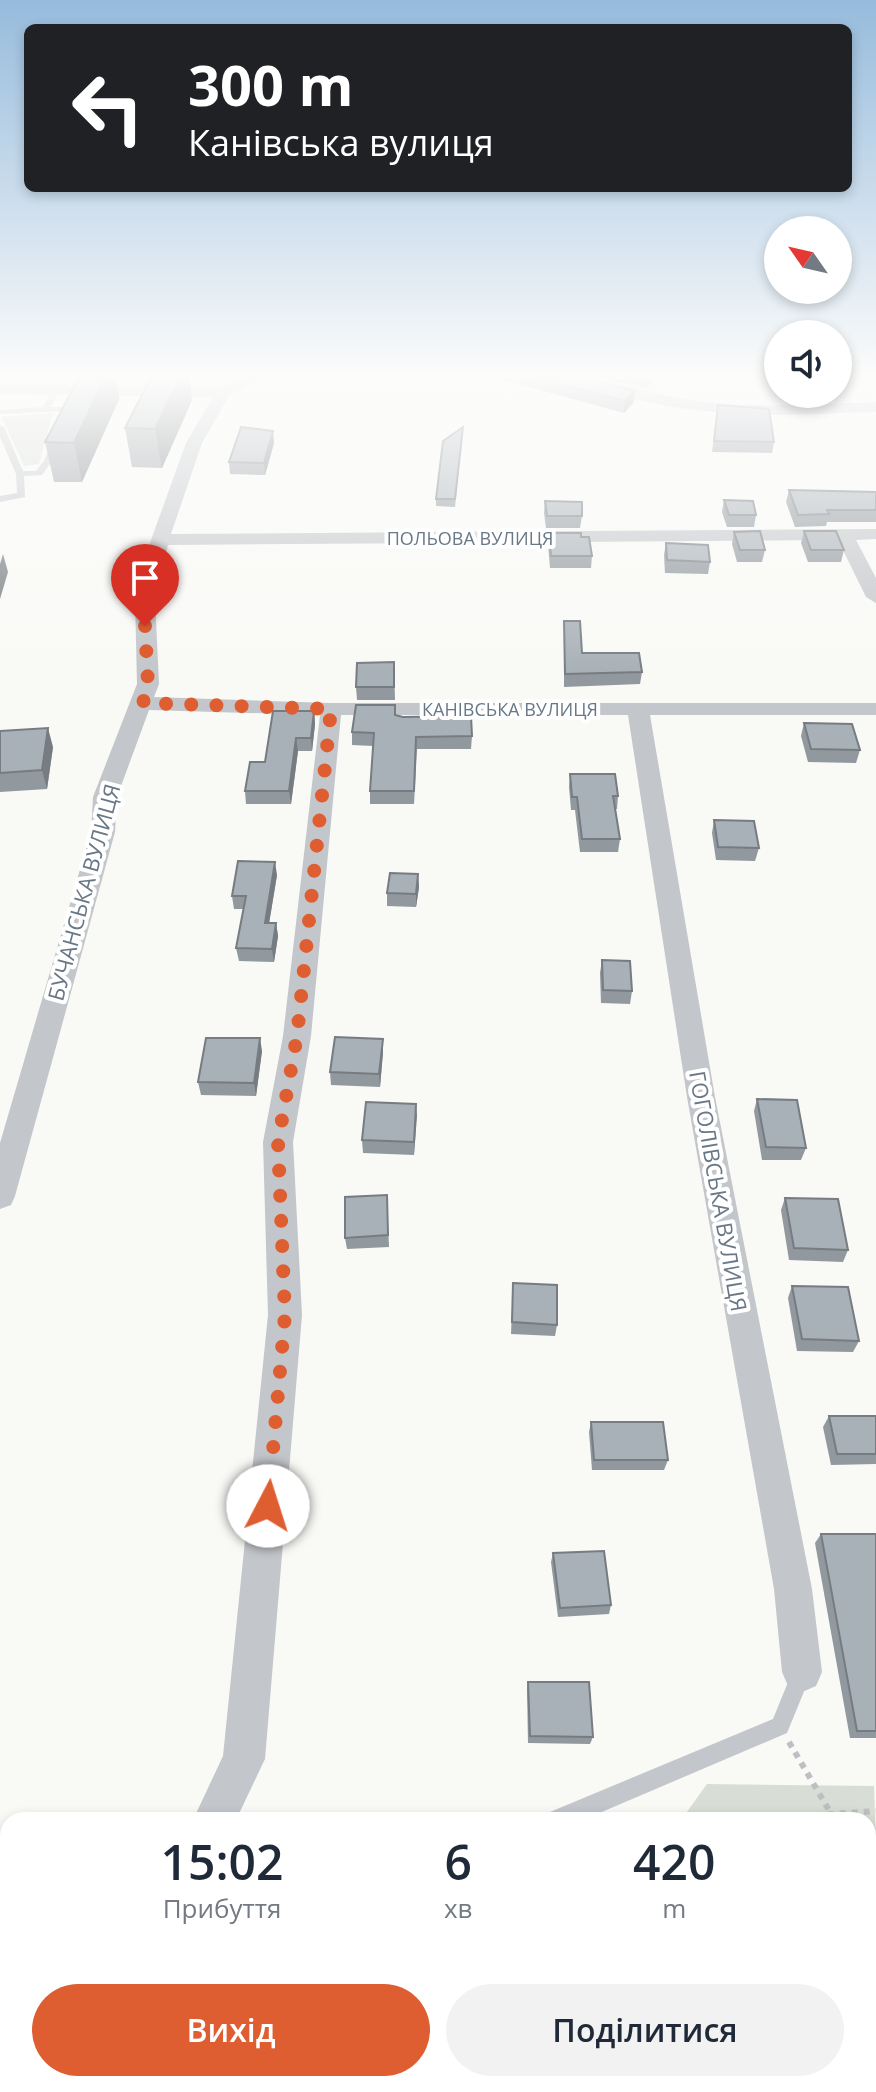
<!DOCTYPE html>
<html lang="uk">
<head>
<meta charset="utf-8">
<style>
	:root { --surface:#fff; --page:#f2f2f3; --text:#1f2937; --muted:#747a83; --accent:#de5e31 }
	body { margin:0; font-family:"Open Sans",sans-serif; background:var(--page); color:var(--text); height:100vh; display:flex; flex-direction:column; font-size:30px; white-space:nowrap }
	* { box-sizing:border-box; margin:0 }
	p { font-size:26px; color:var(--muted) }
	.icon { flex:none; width:44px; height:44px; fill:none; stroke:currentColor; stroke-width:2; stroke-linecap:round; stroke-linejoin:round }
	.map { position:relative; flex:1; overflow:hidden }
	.drawer { position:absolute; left:0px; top:1812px; width:876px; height:280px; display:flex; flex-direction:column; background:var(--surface); border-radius:24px 24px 0 0; box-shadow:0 4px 12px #0003 }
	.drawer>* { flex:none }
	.hud { position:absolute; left:24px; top:24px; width:828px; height:168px; border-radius:12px; box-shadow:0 4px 12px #0003; background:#202124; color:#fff; overflow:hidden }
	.needle { width:52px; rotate:304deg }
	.controls { position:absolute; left:764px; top:216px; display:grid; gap:16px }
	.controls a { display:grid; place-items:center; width:88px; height:88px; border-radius:50%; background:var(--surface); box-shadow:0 4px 12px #0003; font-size:40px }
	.pin { position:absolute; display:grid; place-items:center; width:68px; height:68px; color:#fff; margin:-82px -34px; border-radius:50% 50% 50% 0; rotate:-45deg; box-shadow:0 0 8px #0007 }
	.pin .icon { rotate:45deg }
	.me { position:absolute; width:88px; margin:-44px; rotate:5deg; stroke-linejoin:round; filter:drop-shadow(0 0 6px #0008) }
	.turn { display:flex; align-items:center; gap:28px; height:168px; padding:0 32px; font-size:36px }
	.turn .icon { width:104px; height:104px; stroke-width:2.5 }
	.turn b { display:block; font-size:56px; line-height:68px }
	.eta { display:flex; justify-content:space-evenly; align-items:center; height:136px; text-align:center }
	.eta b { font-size:48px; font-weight:600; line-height:56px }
	.action { display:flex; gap:16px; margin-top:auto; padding:16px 32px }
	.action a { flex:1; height:92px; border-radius:48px; background:var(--accent); color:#fff; font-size:32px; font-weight:600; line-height:92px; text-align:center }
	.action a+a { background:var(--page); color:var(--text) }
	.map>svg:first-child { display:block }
	.green { fill:#d8ded6 }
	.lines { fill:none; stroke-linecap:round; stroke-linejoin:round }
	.path { stroke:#bdbfc2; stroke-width:6; stroke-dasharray:6 6; stroke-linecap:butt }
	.service { fill:#c3c6ca; fill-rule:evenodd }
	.minor { fill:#c3c6ca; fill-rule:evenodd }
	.wall { fill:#91989e }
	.shaded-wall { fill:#767c81 }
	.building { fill:#a9b1b8; stroke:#767c81; stroke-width:2 }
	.route { stroke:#de5e31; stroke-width:14; stroke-dasharray:0 25.2 }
	.labels { text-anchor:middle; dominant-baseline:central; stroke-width:8; stroke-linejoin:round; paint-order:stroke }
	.far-street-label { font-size:18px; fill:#697887; stroke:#fff }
	.street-label { font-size:22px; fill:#697887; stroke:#fff }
</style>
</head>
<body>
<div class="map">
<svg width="876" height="2092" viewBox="0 0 876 2092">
	<rect width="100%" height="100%" fill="#f9f9f6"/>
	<g class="green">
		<polygon points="53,413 39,464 24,466 2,417"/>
		<polygon points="707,1784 874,1786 876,1839 868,1840 868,1820 681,1820"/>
	</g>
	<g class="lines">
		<g class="path">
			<polyline points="789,1742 830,1812"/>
			<polyline points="744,1820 876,1811"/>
		</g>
		<g class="service">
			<polygon points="56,387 60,389 51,407 71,407 67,421 60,419 63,411 0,414 0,410 43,407 52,389"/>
			<polygon points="0,425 4,427 23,471 36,471 44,461 52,440 59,442 52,461 42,475 24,476 25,497 0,502 0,496 17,493 16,474 0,437"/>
			<polygon points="802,1662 809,1665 812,1672 787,1733 583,1820 547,1820 550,1812 773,1719 795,1665"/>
			<rect x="0" y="1879" width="8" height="22"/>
		</g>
		<g class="minor">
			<polygon points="240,379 259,379 229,396 202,443 171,534 876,529 876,539 856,540 876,578 876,603 866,597 838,540 168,545 155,598 159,684 154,697 331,703 876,703 876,715 650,715 715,1097 812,1589 822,1672 816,1686 802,1692 788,1686 782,1672 774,1589 687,1097 628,715 341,715 311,1036 293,1142 302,1315 265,1759 236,1820 193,1820 223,1756 268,1315 263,1142 283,1036 320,715 149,710 117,797 115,832 15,1196 11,1205 0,1209 0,1143 91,832 93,797 137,684 135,598 151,540 186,443 213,397 0,394 0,384 221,388"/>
			<path d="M 565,379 C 609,376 654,396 698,401 C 757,409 817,404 876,402 L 876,412 C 822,413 768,418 714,412 C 664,408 616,395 568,382 Z"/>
		</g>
	</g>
	<g class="wall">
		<polygon points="78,379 123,379 119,381 116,379 119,399 82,482 54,482 45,442"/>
		<polygon points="500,379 587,379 634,402 624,413"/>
		<polygon points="604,379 654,379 646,388"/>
		<polygon points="192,400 162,468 132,467 125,428"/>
		<polygon points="718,405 774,442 772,453 712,452"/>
		<polygon points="463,427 455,507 436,506 436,499"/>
		<polygon points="274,443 265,475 230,474 229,462"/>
		<polygon points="789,490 876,492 876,522 827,522 826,526 795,527 786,502"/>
		<polygon points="724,500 756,515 754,527 727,527 722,512"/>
		<polygon points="545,501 582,516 580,528 546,528 544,513"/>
		<polygon points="804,531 844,550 841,562 808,562 801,543"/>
		<polygon points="734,532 765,550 762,562 737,562 732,544"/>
		<polygon points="549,533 581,537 592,556 591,568 550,568 548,545"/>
		<polygon points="666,543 710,562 708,574 665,573 664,555"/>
		<polygon points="564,621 582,653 642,672 640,684 564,687"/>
		<polygon points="394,662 395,700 357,700 356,687"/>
		<polygon points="314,711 315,724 312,751 298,751 291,804 246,804 245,791 265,762"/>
		<polygon points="395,715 472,736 471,749 417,749 414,804 370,804 370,791 373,746 352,745 352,732"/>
		<polygon points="804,723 860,750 856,763 808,762 801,736"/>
		<polygon points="0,731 53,747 47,789 0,792"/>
		<polygon points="570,774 618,796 617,809 615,809 620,839 618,852 580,852 575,810 571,810 569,787"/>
		<polygon points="714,820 759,848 755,861 716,860 712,833"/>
		<polygon points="418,874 419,887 416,907 387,906 387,893"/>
		<polygon points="277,875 269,923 276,923 278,936 274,962 239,961 236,948 244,909 234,909 232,896"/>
		<polygon points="602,960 632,991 630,1004 601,1003 600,973"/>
		<polygon points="262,1051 256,1096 201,1095 198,1082"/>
		<polygon points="383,1052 380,1087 331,1085 330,1072"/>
		<polygon points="757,1099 806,1148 801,1160 762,1160 754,1111"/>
		<polygon points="416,1104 414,1155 363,1153 362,1140"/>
		<polygon points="387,1195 389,1247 347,1249 345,1238"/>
		<polygon points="785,1198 848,1250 843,1262 789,1260 781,1210"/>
		<polygon points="513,1283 557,1325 555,1336 511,1334"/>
		<polygon points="792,1286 859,1341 853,1352 797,1351 788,1298"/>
		<polygon points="829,1416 876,1416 876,1464 831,1465 823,1427"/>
		<polygon points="591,1422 668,1460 664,1470 592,1470 589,1432"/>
		<polygon points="821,1534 876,1534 876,1738 850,1738 815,1543"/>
		<polygon points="553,1553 611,1605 609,1614 558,1617 551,1562"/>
		<polygon points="528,1682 593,1737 590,1744 528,1743 527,1689"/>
	</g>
	<g class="shaded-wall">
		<polygon points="104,379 116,379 119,399 82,482 74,443"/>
		<polygon points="179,379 190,379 192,400 162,468 155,429"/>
		<polygon points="647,379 654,379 646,388"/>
		<polygon points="635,391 634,402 624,413 625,401"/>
		<polygon points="273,431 274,443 265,475 264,463"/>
		<polygon points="3,554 8,572 0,599 0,564"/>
		<polygon points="314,711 315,724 312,751 311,738"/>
		<polygon points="48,728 53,747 47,789 42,770"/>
		<polygon points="296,738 298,751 291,804 289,791"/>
		<polygon points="275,862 277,875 267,936 265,923"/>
		<polygon points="418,874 419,887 416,907 416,894"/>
		<polygon points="276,923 278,936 274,962 272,949"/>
		<polygon points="260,1038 262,1051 256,1096 254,1083"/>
		<polygon points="383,1039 383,1052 380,1087 379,1074"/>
		<polygon points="416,1104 417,1116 414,1155 414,1142"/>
	</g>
	<g class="building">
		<polygon points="78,379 104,379 74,443 45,442"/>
		<polygon points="150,379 179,379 155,429 125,428"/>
		<polygon points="541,379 587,379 635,391 625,401"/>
		<polygon points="718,405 769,409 774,442 714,441"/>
		<polygon points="241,427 273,431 264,463 229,462"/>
		<polygon points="463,427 455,499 436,499 443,441"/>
		<polygon points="789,490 876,492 876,510 827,510 829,514 798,515"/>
		<polygon points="724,500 753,501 756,515 729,515"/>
		<polygon points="545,501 582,502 582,516 547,516"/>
		<polygon points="760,531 765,550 740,550 734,532"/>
		<polygon points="804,531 836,531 844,550 811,550"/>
		<polygon points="549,533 581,533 581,537 589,537 592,556 551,556"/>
		<polygon points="666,543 708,545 710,562 667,560"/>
		<polygon points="564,621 580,621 582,653 639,653 642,672 565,674"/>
		<polygon points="394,662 394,687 356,687 357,663"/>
		<polygon points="356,705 395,705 395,715 403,717 471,716 472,736 416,737 414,791 370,791 374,733 352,732"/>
		<polygon points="273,711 314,711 311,738 296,738 289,791 245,791 250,762 265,762"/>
		<polygon points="804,723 852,724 860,750 811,749"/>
		<polygon points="48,728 42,770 0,773 0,731"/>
		<polygon points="570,774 615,774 618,796 613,796 620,839 582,839 577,797 572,797"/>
		<polygon points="714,820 754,821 759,848 718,847"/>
		<polygon points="238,861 275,862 265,923 276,923 272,949 236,948 246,896 232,896"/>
		<polygon points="390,873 418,874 416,894 387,893"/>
		<polygon points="602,960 630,961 632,991 603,990"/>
		<polygon points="335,1037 383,1039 379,1074 330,1072"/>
		<polygon points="206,1038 260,1038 254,1083 198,1082"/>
		<polygon points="757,1099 797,1100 806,1148 766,1147"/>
		<polygon points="366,1102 416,1104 414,1142 362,1140"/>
		<polygon points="387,1195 388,1235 345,1238 345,1197"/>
		<polygon points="785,1198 838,1199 848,1250 794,1248"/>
		<polygon points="513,1283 557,1285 557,1325 512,1322"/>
		<polygon points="792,1286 848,1287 859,1341 802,1339"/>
		<polygon points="829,1416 876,1416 876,1454 837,1454"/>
		<polygon points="591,1422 663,1422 668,1460 594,1460"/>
		<polygon points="821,1534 876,1534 876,1731 857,1731"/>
		<polygon points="604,1551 611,1605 560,1608 553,1553"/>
		<polygon points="528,1682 589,1682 593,1737 530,1736"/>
	</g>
	<linearGradient id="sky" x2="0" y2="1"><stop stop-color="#96bbdc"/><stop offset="0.56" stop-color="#fcfcfb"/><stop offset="1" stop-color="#fcfcfb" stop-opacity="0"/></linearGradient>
	<rect width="876" height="672" fill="url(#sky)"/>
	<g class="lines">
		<polyline class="route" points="145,626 148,684 143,703 331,709 297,1036 278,1142 285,1315 268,1506"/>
	</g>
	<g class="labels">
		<g class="far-street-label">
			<text x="470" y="538">ПОЛЬОВА ВУЛИЦЯ</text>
			<text x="510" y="709">КАНІВСЬКА ВУЛИЦЯ</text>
		</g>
		<g class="street-label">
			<text transform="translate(83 892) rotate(-75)">БУЧАНСЬКА ВУЛИЦЯ</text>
			<text transform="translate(719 1191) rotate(80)">ГОГОЛІВСЬКА ВУЛИЦЯ</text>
		</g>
	</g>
</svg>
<div class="controls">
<a><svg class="needle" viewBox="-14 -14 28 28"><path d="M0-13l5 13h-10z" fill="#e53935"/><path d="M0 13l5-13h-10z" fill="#747a83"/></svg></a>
<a><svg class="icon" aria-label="sound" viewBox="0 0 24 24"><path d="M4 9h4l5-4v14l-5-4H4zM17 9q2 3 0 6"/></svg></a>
</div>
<div class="pin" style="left:145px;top:626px;background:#d93025"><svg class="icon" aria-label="arrive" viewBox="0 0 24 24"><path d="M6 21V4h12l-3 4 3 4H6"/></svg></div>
<svg class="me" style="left:268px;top:1506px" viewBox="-20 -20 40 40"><circle r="19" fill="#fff"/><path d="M0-13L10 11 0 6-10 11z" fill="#de5e31"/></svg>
<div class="hud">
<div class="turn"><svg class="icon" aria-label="left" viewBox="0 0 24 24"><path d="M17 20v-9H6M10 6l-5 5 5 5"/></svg><div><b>300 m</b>Канівська вулиця</div></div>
</div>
<section class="drawer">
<div class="eta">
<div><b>15:02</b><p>Прибуття</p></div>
<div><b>6</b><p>хв</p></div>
<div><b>420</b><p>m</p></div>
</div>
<div class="action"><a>Вихід</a><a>Поділитися</a></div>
</section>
</div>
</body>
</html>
